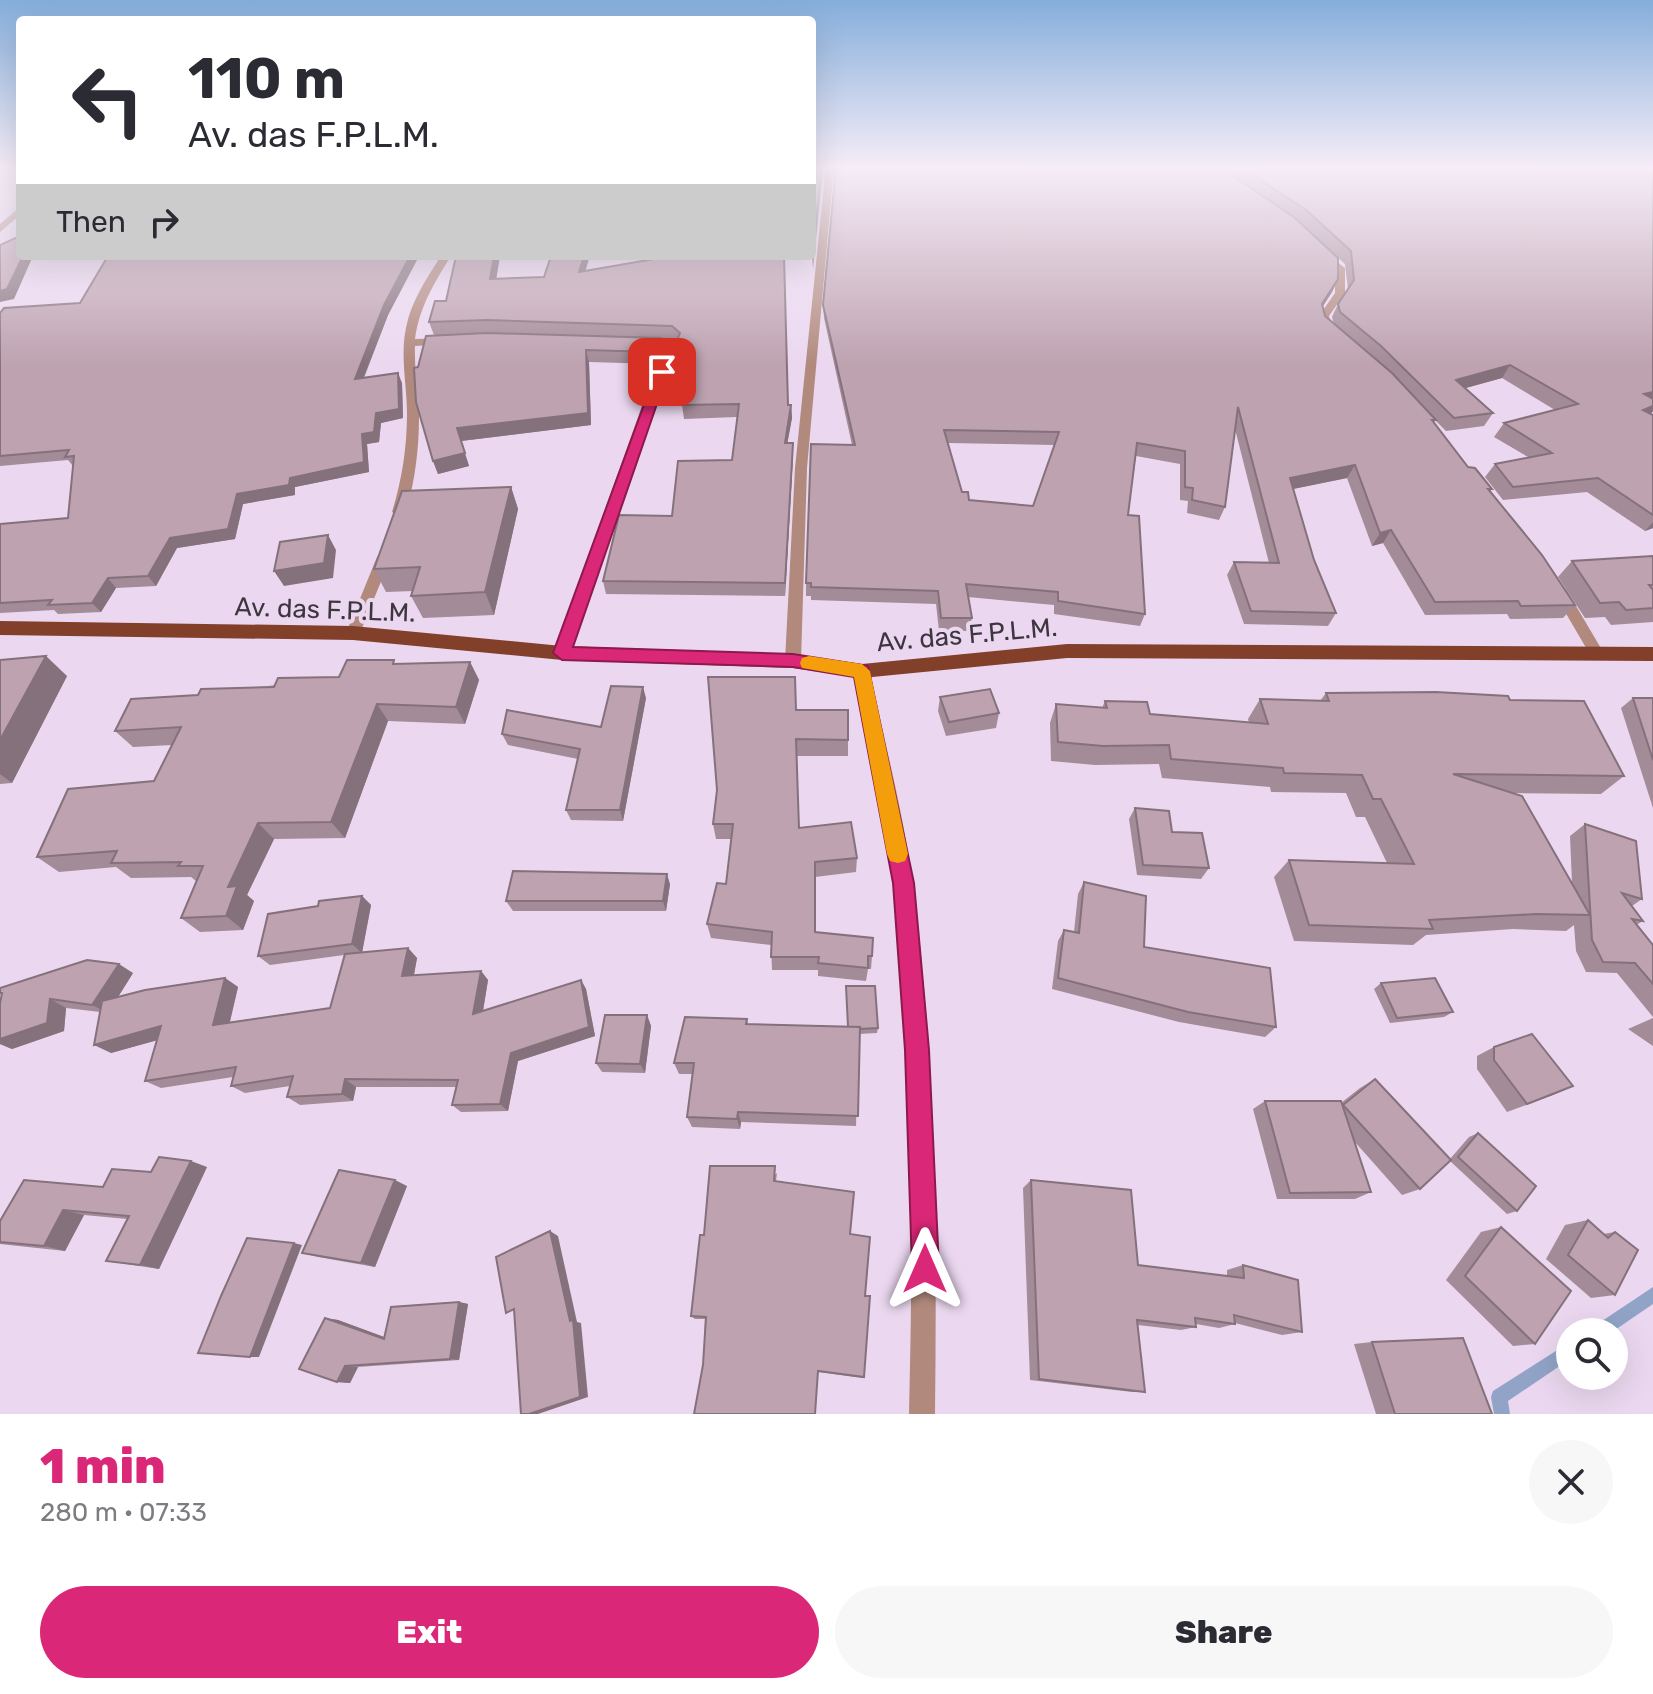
<!DOCTYPE html>
<html lang="en">
<head>
<meta charset="utf-8">
<style>
	:root { --surface:#fff; --page:#f7f7f7; --text:#2b2b33; --muted:#7c7c81; --accent:#db2777 }
	body { margin:0; font-family:Rubik,sans-serif; background:var(--page); color:var(--text); height:100vh; display:flex; flex-direction:column; font-size:30px; white-space:nowrap }
	* { box-sizing:border-box; margin:0 }
	p { font-size:26px; color:var(--muted) }
	.icon { flex:none; width:44px; height:44px; fill:none; stroke:currentColor; stroke-width:2; stroke-linecap:round; stroke-linejoin:round }
	.map { position:relative; height:1414px; overflow:hidden }
	.side { display:flex; flex-direction:column; background:var(--surface); flex:1 }
	.side>* { flex:none }
	.hud { position:absolute; left:16px; top:16px; width:800px; height:244px; border-radius:8px; box-shadow:0 8px 32px #0002; background:#fff; color:var(--text); overflow:hidden }
	.tools { position:absolute; left:1556px; top:1318px; display:grid; gap:16px }
	.tools a { display:grid; place-items:center; width:72px; height:72px; border-radius:50%; background:var(--surface); box-shadow:0 8px 32px #0002; font-size:40px }
	.pin { position:absolute; display:grid; place-items:center; width:68px; height:68px; color:#fff; margin:-34px; border-radius:16px; box-shadow:0 4px 12px #0006 }
	.me { position:absolute; width:88px; margin:-44px; rotate:0deg; stroke-linejoin:round; filter:drop-shadow(0 0 6px #0008) }
	.turn { display:flex; align-items:center; gap:28px; height:168px; padding:0 40px; font-size:36px }
	.turn .icon { width:104px; height:104px; stroke-width:2.5 }
	.turn b { display:block; font-size:56px; line-height:68px }
	.then { display:flex; align-items:center; height:76px; padding:0 40px; background:#0003; gap:16px; font-size:30px }
	.round { display:grid; place-items:center; flex:none; width:84px; height:84px; border-radius:42px; background:var(--page) }
	.summary { display:flex; align-items:center; justify-content:space-between; height:136px; padding:0 40px }
	h1 { font-size:48px; font-weight:800; line-height:60px; color:var(--accent) }
	.cta { display:flex; gap:16px; margin-top:auto; padding:16px 40px }
	.cta a { flex:1; height:92px; border-radius:48px; background:var(--accent); color:#fff; font-size:32px; font-weight:800; line-height:92px; text-align:center }
	.cta a+a { background:var(--page); color:var(--text) }
	.map>svg:first-child { display:block }
	.lines { fill:none; stroke-linecap:round; stroke-linejoin:round }
	.stream { fill:#91a4c7; fill-rule:evenodd }
	.street { fill:#b1897d; fill-rule:evenodd }
	.primary { fill:#823f2a; fill-rule:evenodd }
	.wall { fill:#a38b97; fill-rule:evenodd }
	.shaded-wall { fill:#85717b }
	.building { fill:#bea2b0; stroke:#85717b; stroke-width:2; fill-rule:evenodd }
	.route { fill:#db2777; stroke:#8e194d; stroke-width:2 }
	.slow { fill:#f59e0b }
	.labels { text-anchor:middle; dominant-baseline:central; stroke-width:8; stroke-linejoin:round; paint-order:stroke }
	.street-label { font-size:26px; fill:#3d363f; stroke:#ebd8f0 }
</style>
</head>
<body>
<div class="map">
<svg width="1653" height="1414" viewBox="0 0 1653 1414">
	<rect width="100%" height="100%" fill="#ebd8f0"/>
	<g class="lines">
		<g class="stream">
			<polygon points="1653,1287 1653,1304 1612,1332 1590,1332 1593,1327"/>
			<polygon points="1570,1342 1570,1359 1508,1401 1510,1414 1494,1414 1491,1397 1493,1391"/>
		</g>
		<g class="street">
			<polygon points="826,167 834,167 807,468 801,661 793,667 785,661 795,468"/>
			<polygon points="20,207 20,215 0,232 0,224"/>
			<polygon points="1322,250 1345,268 1345,293 1329,316 1331,326 1335,331 1330,334 1321,327 1319,316 1335,293 1335,269 1317,253"/>
			<path d="M 441,256 L 451,256 C 434,283 419,308 415,339 L 445,338 L 450,341 L 445,344 L 415,346 C 414,370 419,393 419,417 C 419,449 415,481 406,512 L 399,516 L 392,512 C 402,480 407,447 407,414 C 407,385 400,356 406,328 C 411,301 427,278 441,256 Z"/>
			<polygon points="640,340 674,342 679,345 656,400 570,653 562,659 554,653 644,400 667,348 636,345 636,341"/>
			<polygon points="384,552 391,557 360,633 358,637 348,637 346,633 377,557"/>
			<polygon points="1561,588 1566,589 1602,650 1605,654 1602,658 1592,658 1554,593"/>
			<path d="M 862,665 L 870,671 C 884,742 904,813 913,886 C 936,1060 937,1238 935,1414 L 909,1414 C 913,1238 915,1061 895,886 C 886,814 868,743 854,671 Z"/>
		</g>
		<polygon class="primary" points="0,621 353,626 562,646 793,654 862,664 1067,644 1653,647 1653,661 1067,658 862,678 793,668 562,660 353,640 0,635"/>
	</g>
	<g class="wall">
		<rect x="0" y="167" width="20" height="4"/>
		<path d="M 836,167 L 1653,167 L 1653,411 L 1651,414 L 1653,415 L 1653,528 L 1645,531 L 1587,492 L 1503,500 L 1485,477 L 1495,464 L 1528,457 L 1494,437 L 1504,423 L 1555,410 L 1502,378 L 1465,388 L 1493,413 L 1484,426 L 1446,431 L 1435,420 L 1434,423 L 1468,467 L 1492,489 L 1490,492 L 1575,605 L 1563,618 L 1510,619 L 1507,614 L 1425,615 L 1383,543 L 1372,546 L 1347,478 L 1293,489 L 1314,560 L 1336,613 L 1328,626 L 1244,624 L 1227,575 L 1234,562 L 1269,563 L 1235,429 L 1225,507 L 1219,520 L 1187,513 L 1188,501 L 1180,500 L 1180,464 L 1136,456 L 1128,515 L 1145,614 L 1140,626 L 1054,614 L 1054,605 L 968,597 L 972,618 L 969,631 L 939,631 L 936,604 L 811,600 L 811,596 L 806,596 L 806,583 L 852,445 L 824,318 L 823,305 ZM 1295,219 L 1345,264 L 1348,290 L 1338,304 L 1332,317 L 1334,324 L 1325,316 L 1322,307 L 1332,292 L 1338,279 ZM 948,443 L 1054,445 L 1033,506 L 969,500 L 962,492 Z"/>
		<polygon points="108,256 419,256 388,315 364,378 402,383 403,418 381,423 379,442 367,444 369,472 295,487 295,495 243,504 235,539 177,548 156,586 116,588 101,612 58,614 54,610 0,613 0,524 68,518 73,466 68,460 0,466 0,313 80,303"/>
		<polygon points="456,256 500,256 496,279 544,277 586,271 671,256 788,405 791,405 792,418 787,443 793,456 785,596 606,594 603,581 732,460 737,417 684,419 682,405 683,393 664,392 661,379 677,341 674,339 661,339 662,351 657,364 589,362 591,425 461,441 469,466 438,474 433,461 418,367 434,335 429,322 446,301"/>
		<polygon points="511,487 518,509 494,615 423,618 411,596 413,591 386,592 374,569"/>
		<polygon points="1653,556 1653,622 1611,625 1605,617 1585,618 1558,577 1572,561"/>
		<polygon points="0,660 67,676 12,783 0,784"/>
		<polygon points="470,662 479,680 465,724 388,721 345,838 274,839 247,895 254,901 243,930 200,932 181,918 196,881 191,877 131,878 116,867 59,872 37,857 154,781 172,745 133,747 115,731 198,695 339,677 397,664"/>
		<polygon points="1326,693 1510,700 1624,776 1601,794 1513,793 1572,883 1570,836 1585,824 1642,899 1632,906 1643,921 1636,925 1653,945 1653,1017 1617,973 1586,972 1576,951 1574,925 1566,931 1513,929 1426,935 1413,945 1294,941 1274,877 1289,860 1387,863 1365,817 1356,817 1346,793 1271,792 1270,787 1162,778 1159,764 1095,765 1051,761 1050,723 1056,704 1102,708 1105,701 1150,714 1249,723 1248,719 1260,699 1320,701"/>
		<polygon points="940,697 999,713 996,728 946,736 938,711"/>
		<polygon points="646,698 623,821 571,820 566,810 578,759 508,745 502,734 601,727"/>
		<polygon points="1633,698 1653,698 1653,808 1621,708"/>
		<polygon points="796,710 848,740 848,756 797,756 799,828 857,858 856,872 815,877 815,932 872,956 871,969 868,969 866,981 818,976 818,970 772,970 771,945 711,938 707,924 726,884 732,839 716,839 713,824"/>
		<polygon points="1135,808 1172,832 1209,868 1201,879 1137,875 1129,819"/>
		<polygon points="1084,882 1144,947 1276,1027 1265,1037 1179,1022 1052,989 1058,941 1064,930 1074,932 1078,894"/>
		<polygon points="670,884 666,911 513,911 506,901"/>
		<polygon points="362,896 371,905 362,952 408,948 417,958 414,975 481,971 488,980 483,1011 581,980 586,989 595,1036 518,1061 508,1111 461,1112 452,1105 456,1087 356,1087 353,1101 300,1105 287,1097 290,1086 245,1093 231,1086 233,1077 161,1088 145,1081 157,1040 111,1053 100,1012 66,1008 64,1031 12,1049 0,1044 1,997 0,988 133,973 118,997 225,978 238,987 230,1022 330,1008 344,955 270,965 258,956 318,906"/>
		<polygon points="1381,983 1453,1012 1444,1017 1390,1023 1374,989"/>
		<polygon points="647,1015 651,1026 645,1073 602,1072 596,1063"/>
		<polygon points="1653,1018 1653,1046 1628,1029"/>
		<polygon points="747,1019 748,1024 878,1028 877,1033 859,1034 856,1126 741,1122 740,1129 692,1127 687,1117 692,1074 679,1074 674,1063"/>
		<polygon points="1494,1047 1573,1086 1507,1112 1477,1069 1477,1056"/>
		<polygon points="1375,1079 1450,1159 1469,1137 1478,1133 1517,1211 1507,1214 1450,1161 1420,1189 1402,1195 1354,1141 1371,1192 1355,1199 1277,1199 1253,1109 1265,1101 1341,1103 1360,1088"/>
		<polygon points="207,1167 159,1269 106,1261 127,1219 84,1215 65,1251 0,1244 0,1221 151,1172"/>
		<polygon points="777,1173 776,1181 850,1234 865,1296 864,1377 863,1378 819,1372 703,1365 705,1319 695,1319 691,1316 704,1235"/>
		<polygon points="1031,1180 1138,1265 1227,1276 1227,1270 1243,1265 1302,1332 1282,1335 1235,1323 1235,1324 1219,1328 1196,1324 1196,1327 1181,1330 1138,1325 1145,1392 1132,1392 1030,1380 1023,1188"/>
		<polygon points="407,1186 375,1267 318,1257 302,1253"/>
		<polygon points="1588,1220 1603,1234 1615,1232 1615,1295 1591,1298 1546,1259 1565,1225"/>
		<polygon points="1501,1227 1535,1344 1513,1346 1446,1280 1481,1232"/>
		<polygon points="459,1302 468,1304 459,1360 358,1367 350,1383 337,1382 325,1318 338,1320 384,1337"/>
		<polygon points="1372,1342 1492,1414 1376,1414 1354,1344"/>
	</g>
	<g class="shaded-wall">
		<polygon points="822,167 823,167 813,269 812,256"/>
		<polygon points="23,256 33,256 14,299 0,302 0,291"/>
		<polygon points="410,256 419,256 388,315 359,389 355,379 384,305"/>
		<polygon points="494,256 500,256 494,292 490,279"/>
		<polygon points="584,256 590,256 581,285 579,272"/>
		<polygon points="1338,279 1332,292 1316,317 1322,304"/>
		<polygon points="661,338 662,351 657,364 655,352"/>
		<polygon points="586,350 589,362 591,425 461,441 469,466 438,474 433,461 457,428"/>
		<polygon points="1510,365 1502,378 1448,393 1456,380"/>
		<polygon points="398,373 402,383 403,418 381,423 379,442 367,444 369,472 295,487 295,495 243,504 235,539 177,548 156,586 148,576 170,538 237,494 290,478 362,434 376,413"/>
		<polygon points="1653,392 1653,402 1644,394"/>
		<polygon points="791,405 792,418 785,456 785,443"/>
		<polygon points="1653,406 1653,411 1649,416 1643,410"/>
		<polygon points="793,443 793,456 785,596 785,583"/>
		<polygon points="1355,465 1347,478 1283,491 1290,478"/>
		<polygon points="511,487 518,509 494,615 485,592"/>
		<polygon points="1653,522 1653,528 1645,531"/>
		<polygon points="1391,530 1383,543 1372,546 1380,533"/>
		<polygon points="328,535 336,550 333,578 284,586 274,571"/>
		<polygon points="108,578 116,588 101,612 92,603"/>
		<polygon points="46,656 67,676 12,783 0,774 0,740"/>
		<polygon points="470,662 479,680 465,724 456,707"/>
		<polygon points="643,687 646,698 623,821 620,810"/>
		<polygon points="377,704 388,721 345,838 331,822"/>
		<polygon points="258,823 274,839 247,895 254,901 243,930 226,916 228,887"/>
		<polygon points="667,874 670,884 666,911 663,901"/>
		<polygon points="362,896 371,905 362,953 352,944"/>
		<polygon points="408,948 417,958 412,985 402,976"/>
		<polygon points="119,964 133,973 108,1013 92,1005"/>
		<polygon points="481,971 488,980 481,1023 473,1014"/>
		<polygon points="225,978 238,987 227,1033 213,1025"/>
		<polygon points="581,980 586,989 595,1036 518,1061 508,1111 500,1104 511,1053"/>
		<polygon points="50,999 66,1008 64,1031 12,1049 0,1044 0,1039"/>
		<polygon points="647,1015 651,1026 645,1073 640,1064"/>
		<polygon points="161,1026 176,1035 111,1053 94,1045"/>
		<polygon points="345,1079 356,1087 353,1101 342,1094"/>
		<polygon points="1573,1086 1553,1095 1507,1112 1527,1104"/>
		<polygon points="738,1112 741,1122 740,1129 737,1119"/>
		<polygon points="191,1161 207,1167 159,1269 140,1265"/>
		<polygon points="395,1180 407,1186 375,1267 361,1263"/>
		<polygon points="63,1210 84,1215 65,1251 44,1246"/>
		<polygon points="550,1231 558,1236 577,1322 581,1323 588,1397 538,1414 529,1414 570,1321"/>
		<polygon points="294,1243 302,1245 259,1357 250,1357"/>
		<polygon points="459,1302 468,1304 459,1360 450,1359"/>
		<polygon points="325,1318 338,1320 395,1341 384,1339"/>
		<polygon points="345,1366 358,1367 350,1383 337,1382"/>
	</g>
	<g class="building">
		<polygon points="812,167 822,167 812,256"/>
		<path d="M 836,167 L 1220,167 L 1295,218 L 1338,258 L 1338,279 L 1322,304 L 1325,316 L 1392,373 L 1436,420 L 1432,420 L 1468,467 L 1475,468 L 1492,489 L 1488,489 L 1542,555 L 1575,605 L 1521,606 L 1518,601 L 1435,602 L 1391,530 L 1380,533 L 1355,465 L 1290,478 L 1314,560 L 1336,613 L 1251,611 L 1234,562 L 1279,563 L 1238,407 L 1225,507 L 1192,500 L 1193,488 L 1185,487 L 1185,451 L 1137,443 L 1128,515 L 1139,516 L 1145,614 L 1058,601 L 1058,592 L 966,584 L 972,618 L 941,618 L 938,591 L 811,587 L 811,583 L 806,583 L 811,444 L 855,445 L 823,305 ZM 944,430 L 1059,432 L 1033,506 L 969,500 L 968,492 L 962,492 Z"/>
		<polygon points="1240,167 1653,167 1653,392 1644,394 1653,399 1653,406 1643,410 1653,415 1653,515 1598,478 1513,487 1495,464 1552,453 1504,423 1578,404 1510,365 1456,380 1493,413 1454,418 1381,346 1340,312 1338,304 1354,280 1351,251 1305,209"/>
		<polygon points="20,236 20,256 23,256 7,289 0,291 0,245"/>
		<polygon points="108,256 410,256 384,305 355,379 398,373 399,409 376,413 374,432 362,434 364,462 290,478 289,485 237,494 228,529 170,538 148,576 108,578 92,603 48,605 52,600 0,603 0,524 68,518 74,456 65,457 69,450 0,456 0,313 4,308 80,303"/>
		<polygon points="456,256 494,256 490,279 544,277 551,256 584,256 579,272 671,256 784,256 788,405 791,405 785,443 793,443 785,583 603,581 619,515 672,516 678,461 732,460 739,404 682,405 684,380 661,379 680,333 672,326 487,320 429,322 435,301 446,301"/>
		<polygon points="487,333 661,338 655,352 586,350 588,413 457,428 465,453 433,461 416,402 414,368 418,367 426,336"/>
		<polygon points="511,487 485,592 411,596 420,567 374,569 402,491"/>
		<polygon points="328,535 324,563 274,571 280,542"/>
		<polygon points="1653,556 1653,585 1649,585 1653,590 1653,608 1626,610 1619,602 1600,603 1572,561"/>
		<polygon points="46,656 0,740 0,660"/>
		<polygon points="347,660 394,660 393,664 470,662 456,707 377,704 331,822 258,823 228,887 237,886 226,916 181,918 203,866 178,866 181,862 111,863 117,851 37,857 68,789 154,781 181,727 115,731 131,699 198,695 201,689 274,687 278,678 339,677"/>
		<polygon points="708,677 795,677 796,710 848,710 848,740 796,739 799,828 851,822 857,858 815,862 815,932 873,938 872,956 868,956 868,968 818,963 819,957 771,957 772,932 707,924 717,883 726,884 733,824 713,824 717,790"/>
		<polygon points="611,686 643,687 620,810 566,810 580,749 502,734 507,710 601,727"/>
		<polygon points="990,689 999,713 949,722 940,697"/>
		<polygon points="1436,692 1508,696 1510,700 1584,701 1624,776 1453,774 1522,796 1590,915 1536,914 1429,920 1433,929 1309,925 1289,860 1414,864 1381,799 1373,799 1362,775 1284,773 1283,768 1171,759 1169,745 1103,746 1058,742 1056,704 1107,708 1105,701 1147,702 1150,714 1268,724 1260,699 1329,701 1326,693"/>
		<polygon points="1633,698 1653,698 1653,760"/>
		<polygon points="1135,808 1169,811 1172,832 1202,833 1209,868 1143,865"/>
		<polygon points="1585,824 1636,841 1642,899 1622,893 1643,921 1632,919 1653,945 1653,984 1635,963 1603,962 1592,940"/>
		<polygon points="513,871 667,874 663,901 506,901"/>
		<polygon points="1084,882 1146,896 1144,947 1270,968 1276,1027 1188,1012 1058,978 1064,930 1079,933"/>
		<polygon points="362,896 352,944 258,956 268,914 318,906 319,901"/>
		<polygon points="408,948 402,976 481,971 473,1014 581,980 589,1027 511,1053 500,1104 452,1105 458,1080 345,1079 342,1094 287,1097 293,1076 231,1086 236,1067 145,1081 161,1026 94,1045 102,1001 145,990 225,978 213,1025 330,1008 345,954"/>
		<polygon points="87,960 119,964 92,1005 50,999 47,1023 0,1039 0,1003 2,993 0,993 0,988"/>
		<polygon points="1435,978 1453,1012 1397,1018 1381,983"/>
		<polygon points="846,986 875,986 878,1028 859,1029 860,1027 848,1027"/>
		<polygon points="605,1015 647,1015 640,1064 596,1063"/>
		<polygon points="685,1017 747,1019 746,1024 860,1027 858,1116 738,1112 737,1119 687,1117 694,1063 674,1063"/>
		<polygon points="1532,1034 1573,1086 1527,1104 1494,1060 1494,1047"/>
		<polygon points="1375,1079 1451,1160 1420,1189 1343,1105"/>
		<polygon points="1265,1101 1341,1101 1371,1192 1290,1193"/>
		<polygon points="1478,1133 1536,1186 1517,1211 1458,1157"/>
		<polygon points="159,1157 191,1161 140,1265 106,1261 129,1216 63,1210 44,1246 0,1242 0,1221 24,1180 103,1187 112,1169 151,1172"/>
		<polygon points="710,1166 775,1166 774,1181 854,1192 850,1234 870,1237 865,1296 870,1296 864,1377 818,1371 815,1414 694,1414 703,1365 706,1317 691,1316 700,1235 704,1235"/>
		<polygon points="339,1170 395,1180 361,1263 302,1253"/>
		<polygon points="1031,1180 1131,1190 1138,1265 1244,1278 1243,1265 1298,1280 1302,1332 1234,1315 1235,1324 1195,1318 1196,1327 1137,1320 1145,1392 1039,1379"/>
		<polygon points="1588,1220 1608,1238 1615,1232 1638,1250 1615,1295 1568,1255"/>
		<polygon points="1501,1227 1571,1291 1535,1344 1465,1276"/>
		<polygon points="550,1231 570,1321 573,1320 580,1397 529,1414 521,1414 514,1309 506,1313 496,1257"/>
		<polygon points="247,1238 294,1243 250,1357 198,1353 221,1296"/>
		<polygon points="459,1302 450,1359 345,1366 337,1382 299,1369 325,1318 384,1339 391,1307"/>
		<polygon points="1463,1338 1492,1414 1395,1414 1372,1342"/>
	</g>
	<linearGradient id="sky" x2="0" y2="1"><stop stop-color="#85aedb"/><stop offset="0.46" stop-color="#f6edf8"/><stop offset="1" stop-color="#f6edf8" stop-opacity="0"/></linearGradient>
	<rect width="1653" height="365" fill="url(#sky)"/>
	<polygon class="route" points="662,369 668,372 573,647 793,654 868,666 914,883 929,1050 939,1269 935,1279 925,1283 916,1279 912,1269 905,1050 893,883 854,677 793,667 562,660 553,653 656,372"/>
	<polygon class="slow" points="809,656 862,664 870,671 908,854 905,861 898,863 890,861 887,854 854,677 802,668 800,663 802,658"/>
	<g class="labels">
		<g class="street-label">
			<text transform="translate(325 610) rotate(2)">Av. das F.P.L.M.</text>
			<text transform="translate(967 635) rotate(-5)">Av. das F.P.L.M.</text>
		</g>
	</g>
</svg>
<div class="tools">
<a><svg class="icon" aria-label="search" viewBox="0 0 24 24"><circle cx="10" cy="10" r="6"/><path d="M15 15l6 6"/></svg></a>
</div>
<div class="pin" style="left:662px;top:372px;background:#d93025"><svg class="icon" aria-label="arrive" viewBox="0 0 24 24"><path d="M6 21V4h12l-3 4 3 4H6"/></svg></div>
<svg class="me" style="left:925px;top:1269px" viewBox="-20 -20 40 40"><path d="M0-17L14 15 0 8-14 15z" fill="#db2777" stroke="#fff" stroke-width="4"/></svg>
<div class="hud">
<div class="turn"><svg class="icon" aria-label="left" viewBox="0 0 24 24"><path d="M17 20v-9H6M10 6l-5 5 5 5"/></svg><div><b>110 m</b>Av. das F.P.L.M.</div></div>
<div class="then">Then<svg class="icon" aria-label="right" viewBox="0 0 24 24"><path d="M7 20v-9h11M14 6l5 5-5 5"/></svg></div>
</div>
</div>
<section class="side">
<div class="summary"><div><h1>1 min</h1><p>280 m · 07:33</p></div><a class="round"><svg class="icon" aria-label="close" viewBox="0 0 24 24"><path d="M6 6l12 12M18 6L6 18"/></svg></a></div>
<div class="cta"><a>Exit</a><a>Share</a></div>
</section>
</body>
</html>
